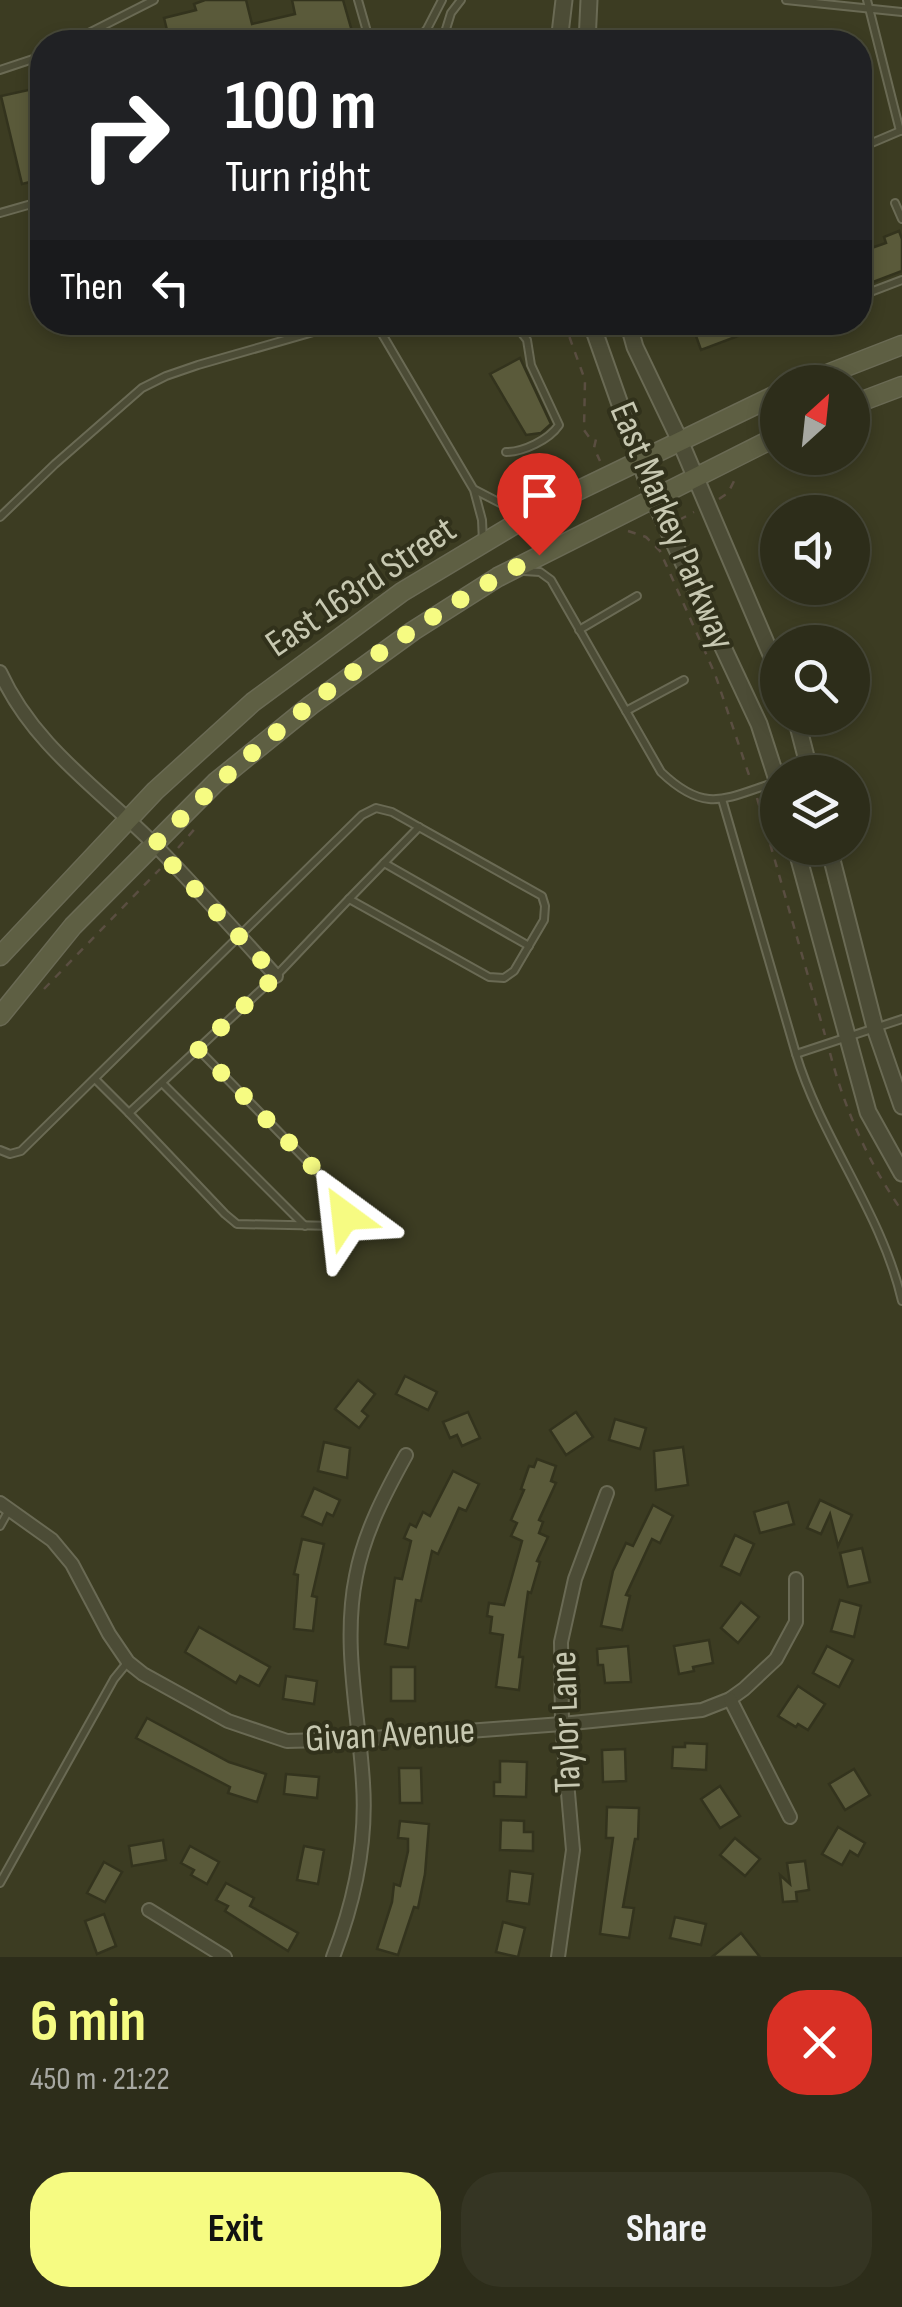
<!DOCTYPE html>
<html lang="en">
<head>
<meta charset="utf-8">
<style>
	:root { --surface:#2d2d1a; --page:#353523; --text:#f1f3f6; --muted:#a7a8a2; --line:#484939; --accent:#f6fb82 }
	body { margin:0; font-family:"Sofia Sans Condensed",sans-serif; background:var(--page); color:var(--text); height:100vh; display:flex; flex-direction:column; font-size:38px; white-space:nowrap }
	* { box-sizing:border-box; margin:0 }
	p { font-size:32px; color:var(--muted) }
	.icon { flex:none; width:55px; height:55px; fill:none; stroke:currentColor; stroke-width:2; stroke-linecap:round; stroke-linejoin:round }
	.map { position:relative; height:1957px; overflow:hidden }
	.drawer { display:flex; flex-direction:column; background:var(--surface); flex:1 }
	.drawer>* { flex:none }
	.guide { position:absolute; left:30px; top:30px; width:842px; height:305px; border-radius:40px; box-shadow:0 5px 15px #0003,0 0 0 2px var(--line); background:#202124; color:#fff; overflow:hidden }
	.needle { width:65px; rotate:27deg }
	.buttons { position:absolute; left:760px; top:365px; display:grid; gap:20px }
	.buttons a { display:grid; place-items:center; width:110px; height:110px; border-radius:50%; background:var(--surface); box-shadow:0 5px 15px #0003,0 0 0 2px var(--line); font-size:50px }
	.pin { position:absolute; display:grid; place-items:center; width:85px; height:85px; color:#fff; margin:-102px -42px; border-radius:50% 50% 50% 0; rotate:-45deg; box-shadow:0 0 10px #0007 }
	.pin .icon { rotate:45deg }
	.me { position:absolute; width:110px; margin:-55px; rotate:330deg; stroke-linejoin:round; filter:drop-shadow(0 0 8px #0008) }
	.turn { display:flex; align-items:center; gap:35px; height:210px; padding:0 30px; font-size:45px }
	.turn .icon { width:130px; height:130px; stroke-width:2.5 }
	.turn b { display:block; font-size:70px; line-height:85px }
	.then { display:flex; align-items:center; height:95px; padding:0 30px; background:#0003; gap:20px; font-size:38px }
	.round { display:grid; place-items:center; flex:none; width:105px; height:105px; border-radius:40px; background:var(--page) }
	.head { display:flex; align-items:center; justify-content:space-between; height:170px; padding:0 30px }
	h1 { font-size:60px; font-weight:700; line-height:75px; color:var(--accent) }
	.primary-button { display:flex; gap:20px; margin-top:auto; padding:20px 30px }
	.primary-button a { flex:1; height:115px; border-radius:40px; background:var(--accent); color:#111; font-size:40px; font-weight:700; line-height:115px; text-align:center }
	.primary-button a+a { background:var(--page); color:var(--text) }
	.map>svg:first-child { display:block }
	.building { fill:#5a5a3a; stroke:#33331d; stroke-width:2.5 }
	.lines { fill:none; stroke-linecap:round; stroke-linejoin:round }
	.service-casing { stroke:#6a6a54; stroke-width:10 }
	.minor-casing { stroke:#6a6a54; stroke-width:16 }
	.tertiary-casing { stroke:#6a6a54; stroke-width:19 }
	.secondary-casing { stroke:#6a6a54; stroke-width:21 }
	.path { stroke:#5a4e41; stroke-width:2.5; stroke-dasharray:8 8; stroke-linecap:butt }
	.service { stroke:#4c4c36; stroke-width:6 }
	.minor { stroke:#4c4c36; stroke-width:12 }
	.tertiary { stroke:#4c4c36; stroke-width:15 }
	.secondary { stroke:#5e5f43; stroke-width:18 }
	.route { stroke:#f6fb82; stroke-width:18; stroke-dasharray:0 32.4 }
	.labels { text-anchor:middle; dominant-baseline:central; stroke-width:8; stroke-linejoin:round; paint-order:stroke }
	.street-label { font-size:38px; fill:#c7c8b1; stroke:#31311b }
</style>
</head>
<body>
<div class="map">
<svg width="902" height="1957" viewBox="0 0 902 1957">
	<rect width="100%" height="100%" fill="#3c3c22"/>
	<g class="building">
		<polygon points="205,0 246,0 252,24 295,14 292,0 343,0 355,42 170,42 164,18 196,10 194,4"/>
		<polygon points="42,87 42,179 22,184 1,96"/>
		<polygon points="899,231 902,239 902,271 860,287 860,252 886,243 884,237"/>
		<polygon points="691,322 733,322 738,336 701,350"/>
		<polygon points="520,358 551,424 541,433 526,435 490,374"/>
		<polygon points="405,1376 437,1392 428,1410 396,1394"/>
		<polygon points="358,1380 375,1394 362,1411 368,1416 359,1428 335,1409"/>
		<polygon points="468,1412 480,1438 462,1446 457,1435 450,1438 443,1422"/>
		<polygon points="576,1412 593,1437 566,1455 550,1430"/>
		<polygon points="615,1419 646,1428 640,1449 609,1440"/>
		<polygon points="324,1442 350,1448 347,1478 318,1471"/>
		<polygon points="683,1447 688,1485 656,1490 654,1451"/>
		<polygon points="537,1459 556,1466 551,1481 556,1483 539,1520 543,1522 539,1533 548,1537 537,1561 540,1562 531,1593 528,1592 519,1657 523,1657 519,1690 496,1687 503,1635 490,1633 492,1617 487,1616 489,1603 504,1605 522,1541 511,1536 517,1523 511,1520 524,1490 521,1489 529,1466 534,1467"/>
		<polygon points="453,1471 479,1484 466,1511 459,1508 438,1554 432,1551 421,1601 416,1600 408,1648 385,1644 395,1578 402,1579 411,1541 404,1538 410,1524 416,1527 423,1512 430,1516"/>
		<polygon points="314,1488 340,1500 333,1516 327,1513 322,1525 302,1516"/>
		<polygon points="820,1500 852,1515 838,1546 830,1514 821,1534 807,1528"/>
		<polygon points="788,1502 794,1524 760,1533 754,1512"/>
		<polygon points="653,1505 673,1516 660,1543 652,1539 626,1595 630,1596 622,1630 601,1626 613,1571 626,1543 633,1546"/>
		<polygon points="735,1535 754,1544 740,1575 721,1566"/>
		<polygon points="302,1539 324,1544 312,1596 317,1597 313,1631 294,1629 298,1575 294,1574"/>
		<polygon points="862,1548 870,1582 848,1587 840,1553"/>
		<polygon points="840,1600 861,1606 854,1637 831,1631"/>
		<polygon points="741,1602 759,1617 738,1643 721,1628"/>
		<polygon points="199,1627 270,1667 259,1686 240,1676 236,1683 185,1652"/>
		<polygon points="709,1640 713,1663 693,1667 694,1671 679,1674 674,1646"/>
		<polygon points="628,1646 631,1682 605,1683 603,1665 598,1665 597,1649"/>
		<polygon points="827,1646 853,1660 839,1687 813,1673"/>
		<rect x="391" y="1667" width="24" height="34"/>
		<polygon points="286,1676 317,1681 314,1704 283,1699"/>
		<polygon points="798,1686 825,1704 808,1730 798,1724 796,1727 778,1716"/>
		<polygon points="147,1718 229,1762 266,1774 257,1802 228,1793 230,1787 136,1738"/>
		<polygon points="685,1743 707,1744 706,1770 672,1768 673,1747 685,1747"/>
		<polygon points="625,1749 626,1781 603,1782 602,1750"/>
		<polygon points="500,1761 527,1762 526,1797 494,1796 494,1782 500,1782"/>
		<polygon points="399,1768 421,1768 422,1803 400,1803"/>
		<polygon points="854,1769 870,1795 845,1810 829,1784"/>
		<polygon points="286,1774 319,1777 317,1798 284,1794"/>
		<polygon points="720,1786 740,1816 720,1828 701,1799"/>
		<polygon points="607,1807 639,1808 638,1839 635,1839 623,1907 634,1908 629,1938 600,1934 613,1838 606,1838"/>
		<polygon points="501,1820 524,1821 524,1832 533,1832 533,1851 500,1850"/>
		<polygon points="400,1821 429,1824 425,1874 418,1908 414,1907 398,1955 377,1949 392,1902 394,1884 400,1886 408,1851 408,1839 398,1838"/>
		<polygon points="838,1827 865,1843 858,1856 850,1851 842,1865 822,1854"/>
		<polygon points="735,1838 760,1859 745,1876 720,1855"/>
		<polygon points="163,1840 166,1860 132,1866 129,1846"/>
		<polygon points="190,1846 219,1862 207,1884 191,1875 194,1870 181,1863"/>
		<polygon points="304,1846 324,1850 318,1884 297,1880"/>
		<polygon points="805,1861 809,1890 796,1892 797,1901 783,1902 780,1875 790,1884 787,1863"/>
		<polygon points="104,1862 122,1872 105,1902 87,1893"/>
		<polygon points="510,1871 533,1874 529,1904 507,1901"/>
		<polygon points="226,1883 254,1898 250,1906 298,1933 288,1951 225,1911 228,1906 216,1900"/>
		<polygon points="104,1914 116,1946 97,1954 85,1921"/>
		<polygon points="675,1917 706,1924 701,1945 670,1938"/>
		<polygon points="503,1922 525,1928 518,1957 496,1952"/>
		<polygon points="741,1933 760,1957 712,1957"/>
	</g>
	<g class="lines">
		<defs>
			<g id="service">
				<polyline points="358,0 370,42"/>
				<polyline points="786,0 902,12"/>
				<polyline points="867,0 900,131"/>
				<polyline points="71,42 154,0"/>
				<polyline points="416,42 427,29 442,0"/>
				<polyline points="442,42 451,13 461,0"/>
				<polyline points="0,70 42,56"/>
				<polyline points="860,148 900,131"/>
				<polyline points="895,203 902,219"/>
				<polyline points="0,213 42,201"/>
				<polyline points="860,296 902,280"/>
				<polyline points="375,322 474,490 482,520 483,542"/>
				<path d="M 506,452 C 523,452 549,440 559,425 L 531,365 L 527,340 L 521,332 L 510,330"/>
				<polyline points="475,490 508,507 528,511"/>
				<polyline points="0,517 55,464 142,388 166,376 198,365 348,322"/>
				<path d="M 524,571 L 540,572 L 551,580 L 661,772 C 705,814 724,799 776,782"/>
				<polyline points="579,630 637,596"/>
				<polyline points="626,711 684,680"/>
				<polyline points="722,799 796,1054 902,1019"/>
				<polyline points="384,863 529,946"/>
				<polyline points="349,899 419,827"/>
				<path d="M 796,1054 C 822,1140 882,1213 902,1301"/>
				<polyline points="162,1083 305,1226"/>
				<polyline points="129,1113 225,1214 237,1224 335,1226 345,1216 347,1202 198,1049"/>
				<polyline points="0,1150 10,1154 21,1151 362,815 376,808 392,812 542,896 545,906 544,920 514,971 504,978 489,977 349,899 276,976 129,1113 95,1079"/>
				<polyline points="0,1526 9,1510"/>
				<polyline points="0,1883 114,1679 127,1663"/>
			</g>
			<g id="minor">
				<path d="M 0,672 C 34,747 101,790 157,847 C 198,889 237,933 276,976"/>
				<polyline points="0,1503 52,1540 72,1564 109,1634 128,1662 143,1674 228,1721 287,1741 360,1739 562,1724 702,1710 730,1699 744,1689 776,1659 796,1622 796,1579"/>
				<polyline points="730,1699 790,1817"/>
				<polyline points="149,1910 225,1957"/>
				<path d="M 333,1957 C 354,1903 367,1842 363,1783 C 359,1714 342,1645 356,1576 C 364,1533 385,1493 406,1455"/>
				<polyline points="558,1957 573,1850 562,1724 561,1642 575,1579 607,1493"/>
			</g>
			<g id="tertiary">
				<polyline points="559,42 564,0"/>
				<polyline points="587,42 589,0"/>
				<polyline points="591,322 653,498 759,724 778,783"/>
				<polyline points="628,322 635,347 680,441 778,671"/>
				<polyline points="796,718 810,772"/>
				<polyline points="796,848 868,1112 902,1173"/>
				<polyline points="829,848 875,1028 902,1106"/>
			</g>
			<g id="secondary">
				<polyline points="807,382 902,345"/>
				<polyline points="852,405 902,386"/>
				<polyline points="0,956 155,791 253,702 402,592 542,508 778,394"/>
				<polyline points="0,1016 73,926 216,782 311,705 413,631 498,577 778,436"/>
			</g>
		</defs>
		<use href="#service" class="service-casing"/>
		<use href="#minor" class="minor-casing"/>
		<use href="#tertiary" class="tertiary-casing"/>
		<use href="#secondary" class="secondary-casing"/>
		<g class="path">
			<polyline points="564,322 585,380 584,430 589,437 596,439 594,448 600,461"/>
			<polyline points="719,499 728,493 737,475"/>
			<polyline points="679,520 694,512"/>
			<polyline points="628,531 646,537 660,551 715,674 751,781"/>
			<polyline points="757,798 825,1035"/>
			<polyline points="178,848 199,824"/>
			<polyline points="44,989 160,869"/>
			<path d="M 830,1053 C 845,1110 868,1162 902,1211"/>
		</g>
		<use href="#service" class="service"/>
		<use href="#minor" class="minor"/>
		<use href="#tertiary" class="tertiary"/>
		<use href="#secondary" class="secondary"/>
	</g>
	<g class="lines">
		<path class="route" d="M 345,1216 L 347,1202 L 198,1049 L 276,976 L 154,845 C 267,731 397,629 539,555"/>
	</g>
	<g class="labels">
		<g class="street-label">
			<text transform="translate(672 526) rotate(67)">East Markey Parkway</text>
			<text transform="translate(361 587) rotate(-34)">East 163rd Street</text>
			<text transform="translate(566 1722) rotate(-92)">Taylor Lane</text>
			<text transform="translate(390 1735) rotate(-3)">Givan Avenue</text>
		</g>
	</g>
</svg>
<div class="buttons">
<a><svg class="needle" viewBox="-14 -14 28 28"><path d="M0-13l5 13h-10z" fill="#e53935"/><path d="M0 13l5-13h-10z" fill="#a7a8a2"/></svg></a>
<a><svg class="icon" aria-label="sound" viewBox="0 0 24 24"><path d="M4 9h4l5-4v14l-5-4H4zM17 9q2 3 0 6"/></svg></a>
<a><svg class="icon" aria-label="search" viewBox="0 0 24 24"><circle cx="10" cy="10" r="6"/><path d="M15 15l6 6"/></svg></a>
<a><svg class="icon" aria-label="layers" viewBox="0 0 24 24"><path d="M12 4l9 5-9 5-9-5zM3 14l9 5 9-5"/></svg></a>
</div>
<div class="pin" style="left:539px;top:555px;background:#d93025"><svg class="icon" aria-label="arrive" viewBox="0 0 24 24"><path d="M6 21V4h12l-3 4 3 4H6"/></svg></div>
<svg class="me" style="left:345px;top:1216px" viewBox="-20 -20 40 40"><path d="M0-17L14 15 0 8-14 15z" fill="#f6fb82" stroke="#fff" stroke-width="4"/></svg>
<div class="guide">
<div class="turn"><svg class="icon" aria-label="right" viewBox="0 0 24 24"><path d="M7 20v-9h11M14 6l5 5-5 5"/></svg><div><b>100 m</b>Turn right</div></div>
<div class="then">Then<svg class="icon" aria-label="left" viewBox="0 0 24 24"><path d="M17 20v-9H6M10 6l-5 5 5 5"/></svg></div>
</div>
</div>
<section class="drawer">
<div class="head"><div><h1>6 min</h1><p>450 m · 21:22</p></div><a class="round" style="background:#d93025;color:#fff"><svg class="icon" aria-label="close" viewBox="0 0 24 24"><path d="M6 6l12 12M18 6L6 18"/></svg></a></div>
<div class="primary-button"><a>Exit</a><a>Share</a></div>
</section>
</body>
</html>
